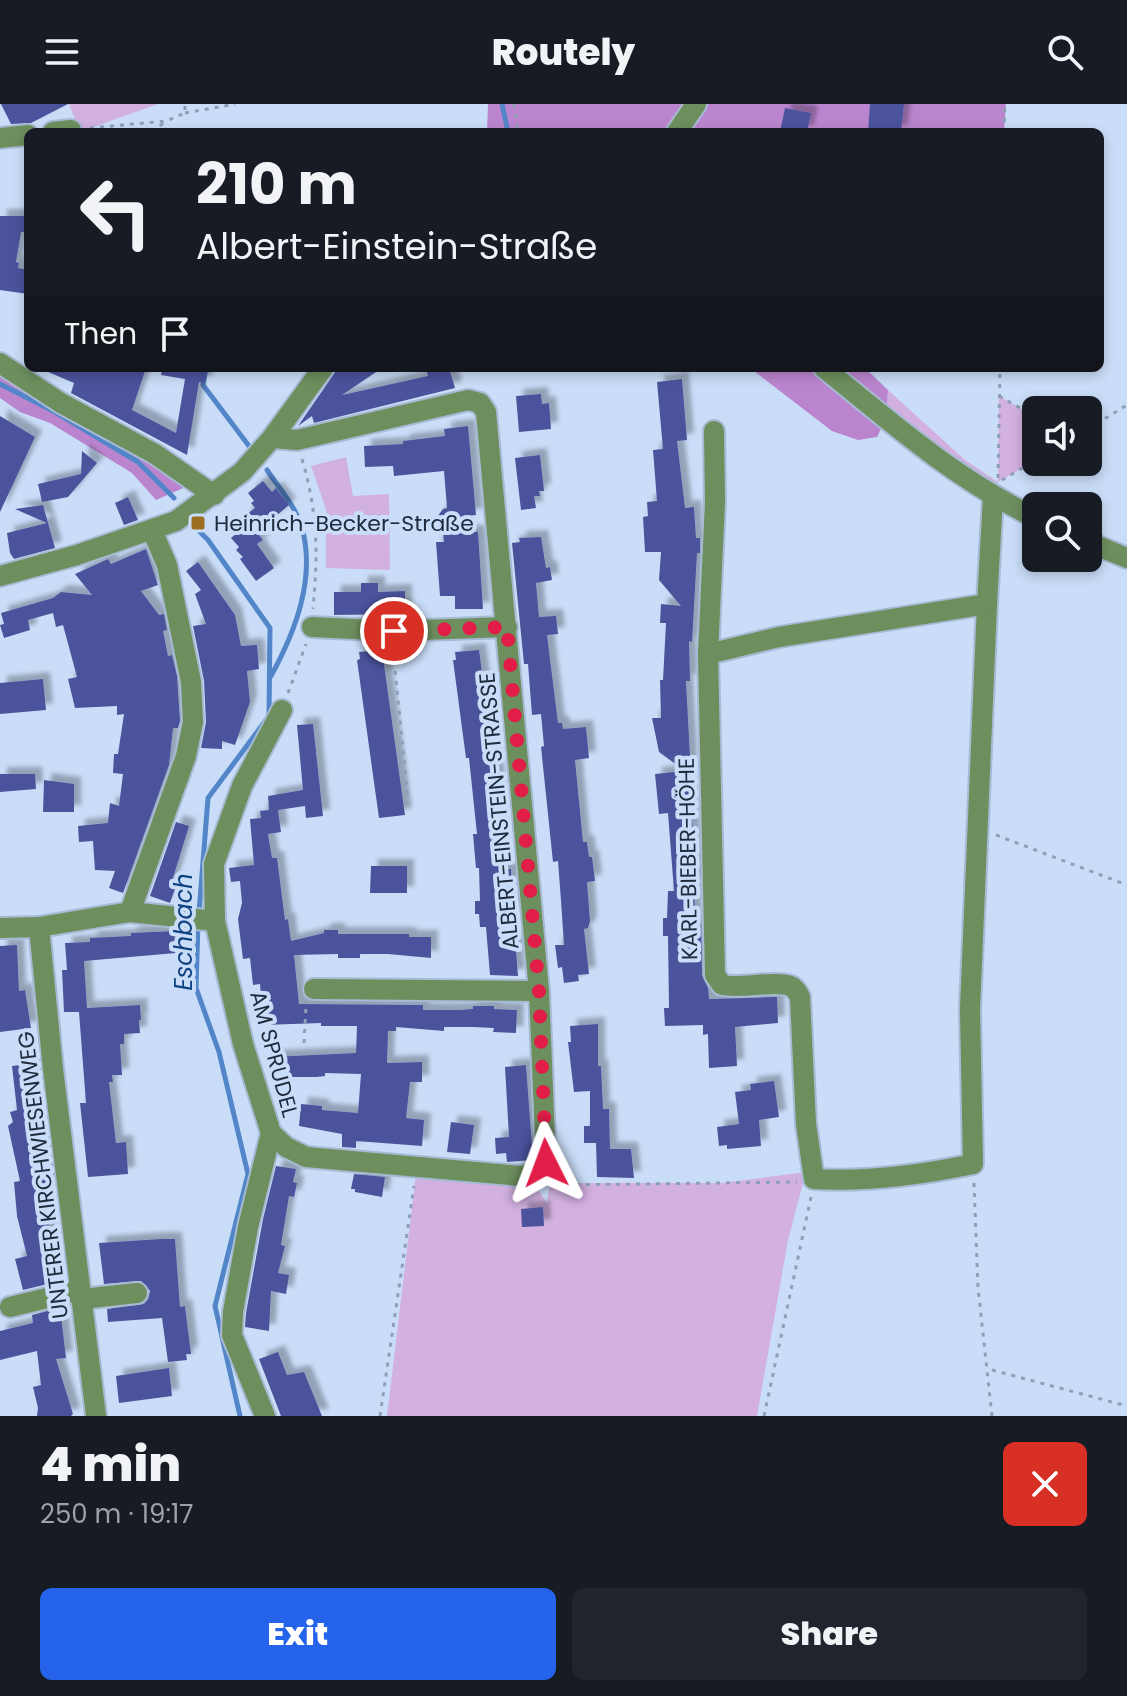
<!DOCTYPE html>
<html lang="en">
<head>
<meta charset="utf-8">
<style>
	:root { --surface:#171b24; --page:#20242c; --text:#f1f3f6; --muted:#9ea1a6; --accent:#2563eb }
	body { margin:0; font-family:Poppins,sans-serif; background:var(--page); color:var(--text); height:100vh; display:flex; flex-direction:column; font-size:30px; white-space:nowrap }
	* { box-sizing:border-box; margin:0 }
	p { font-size:26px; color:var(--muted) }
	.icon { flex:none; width:44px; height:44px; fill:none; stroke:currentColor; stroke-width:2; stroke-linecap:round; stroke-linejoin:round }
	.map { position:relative; height:1312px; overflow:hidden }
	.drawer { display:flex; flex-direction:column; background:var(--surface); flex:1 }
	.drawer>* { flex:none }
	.top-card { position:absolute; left:24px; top:24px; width:1080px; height:244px; border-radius:12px; box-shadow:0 4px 12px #0003; background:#171b24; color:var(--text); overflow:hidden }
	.tools { position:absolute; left:1022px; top:292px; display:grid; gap:16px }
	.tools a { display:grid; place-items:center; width:80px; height:80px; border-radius:12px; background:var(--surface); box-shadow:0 4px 12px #0003; font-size:40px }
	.pin { position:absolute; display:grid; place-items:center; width:68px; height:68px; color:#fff; margin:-34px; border:4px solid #fff; border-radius:50%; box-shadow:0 2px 8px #0007 }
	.me { position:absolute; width:88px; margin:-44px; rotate:357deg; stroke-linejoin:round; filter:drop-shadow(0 0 6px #0008) }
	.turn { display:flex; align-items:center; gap:28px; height:168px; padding:0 40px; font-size:36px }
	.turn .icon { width:104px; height:104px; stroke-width:2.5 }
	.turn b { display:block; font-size:56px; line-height:68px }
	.then { display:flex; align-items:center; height:76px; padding:0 40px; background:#0003; gap:16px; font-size:30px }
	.round { display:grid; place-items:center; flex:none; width:84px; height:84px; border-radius:12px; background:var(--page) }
	.head { display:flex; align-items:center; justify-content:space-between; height:136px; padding:0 40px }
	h1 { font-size:48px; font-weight:800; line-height:60px }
	.cta { display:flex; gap:16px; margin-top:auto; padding:16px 40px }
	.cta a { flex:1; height:92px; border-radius:12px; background:var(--accent); color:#fff; font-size:32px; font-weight:800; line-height:92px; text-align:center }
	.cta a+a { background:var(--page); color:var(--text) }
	header { display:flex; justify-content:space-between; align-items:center; height:104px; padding:0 40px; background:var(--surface); font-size:36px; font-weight:800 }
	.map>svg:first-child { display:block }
	.green { fill:#d2b0e0 }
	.forest { fill:#ba85ce }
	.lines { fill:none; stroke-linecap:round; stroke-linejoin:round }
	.stream { stroke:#5385c9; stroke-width:5 }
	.building { fill:#4c539d; filter:url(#shadow) }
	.minor-casing { stroke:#a7bad3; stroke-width:24 }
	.path { stroke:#8e9fb7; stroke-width:3; stroke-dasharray:4 6; stroke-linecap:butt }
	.minor { stroke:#6d8f5e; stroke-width:20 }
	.route { stroke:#e11d48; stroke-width:14; stroke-dasharray:0 25.2 }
	.poi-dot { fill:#9c6f20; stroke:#c9ddf8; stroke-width:3 }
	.labels { text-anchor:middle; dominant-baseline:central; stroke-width:8; stroke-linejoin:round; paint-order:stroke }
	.poi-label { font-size:22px; fill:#202c3e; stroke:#c9ddf8; text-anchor:start }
	.street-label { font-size:22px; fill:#202c3e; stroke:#c9ddf8 }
	.water-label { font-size:24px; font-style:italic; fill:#104282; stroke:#c9ddf8 }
</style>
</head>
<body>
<header><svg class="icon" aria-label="menu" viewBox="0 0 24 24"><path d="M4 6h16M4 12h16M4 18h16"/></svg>Routely<svg class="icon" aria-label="search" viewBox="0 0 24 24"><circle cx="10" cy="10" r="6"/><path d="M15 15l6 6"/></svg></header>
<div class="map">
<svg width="1127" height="1312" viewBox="0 0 1127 1312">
	<defs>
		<filter id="shadow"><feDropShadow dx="7" dy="-7" stdDeviation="2" flood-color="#0004"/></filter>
	</defs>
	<rect width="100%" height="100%" fill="#c9ddf8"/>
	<g class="green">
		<polygon points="69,0 158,0 80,28"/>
		<polygon points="888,286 965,356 998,378 999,292 1036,313 1036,356 998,378 993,393 886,315"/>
		<polygon points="346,353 353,392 389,390 390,466 326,464 326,405 311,362"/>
		<polygon points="806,1068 788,1136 757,1312 387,1312 416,1070 527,1069 547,1099 550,1079 723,1079"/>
	</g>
	<g class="forest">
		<polygon points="488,0 1005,0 1006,1 1004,28 982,25 969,28 487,28"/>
		<polygon points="750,264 865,264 888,286 886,315 877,333 858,336 832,327"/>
		<polygon points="0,269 23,280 188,382 156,396 132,369 50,319 20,308 0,294"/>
	</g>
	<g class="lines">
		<g class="stream">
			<polyline points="502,0 508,28"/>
			<polyline points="206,264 203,281 249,342"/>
			<polyline points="0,280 55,308 138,358 174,394"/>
			<path d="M 267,366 C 279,384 296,403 302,424 C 316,475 295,528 271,572"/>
			<polyline points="195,423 208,436 270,524 269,612 208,694 199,809"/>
			<polyline points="198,819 196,884 219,948 248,1070 215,1202 240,1312"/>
		</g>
	</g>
	<g class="building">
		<polygon points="1,0 68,0 31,19 11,20"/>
		<polygon points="870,0 904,0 901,28 868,28"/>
		<polygon points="785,4 811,9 807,28 780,28"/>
		<polygon points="0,112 28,112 28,128 21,128 16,158 19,159 18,164 28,166 28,190 0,186"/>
		<polygon points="39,264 146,264 132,306 176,329 185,275 161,271 162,264 208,264 205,279 199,278 187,351 71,289 74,279"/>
		<polygon points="338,264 382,264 342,291 428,272 426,264 449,264 455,284 314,319 312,312 298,322"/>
		<polygon points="682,275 687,336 677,337 685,404 694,403 696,434 700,434 700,449 697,449 692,538 689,537 690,577 686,577 691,672 688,670 696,761 699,761 700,765 700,776 694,777 695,823 701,822 702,871 708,884 709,895 777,893 778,919 735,923 737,962 709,964 708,930 703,931 703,921 665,922 664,904 669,904 668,832 663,832 663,814 667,814 668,787 674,787 668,709 659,710 655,670 685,667 659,648 652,614 661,614 660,576 663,576 666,519 660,519 661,500 681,502 659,476 661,448 645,448 643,413 648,412 647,398 657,397 653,346 663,345 657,278"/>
		<polygon points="541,290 542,300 549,299 551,325 519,328 516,292"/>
		<polygon points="0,312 35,333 0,408"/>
		<polygon points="468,322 476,411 458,413 459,428 478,428 483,505 455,505 455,492 440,492 436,438 444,438 442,418 437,413 443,405 447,404 444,367 394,372 393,362 365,363 364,342 403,340 403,337 445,332 444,325"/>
		<polygon points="82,347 97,359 68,393 42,398 38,380 81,370"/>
		<polygon points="540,351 544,387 539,387 540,392 534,392 536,404 521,406 515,354"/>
		<polygon points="263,377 272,388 276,384 289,401 257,428 244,412 255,404 251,399 254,397 248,389"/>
		<polygon points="128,393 138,416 124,421 115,399"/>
		<polygon points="43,401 55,444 14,455 10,449 7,429 47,419 15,405"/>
		<polygon points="249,419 263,436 257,440 274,464 256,477 240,455 243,453 236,446 239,443 231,434"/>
		<polygon points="541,433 546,464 550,463 552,476 536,479 539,513 556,512 558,530 547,531 558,619 562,619 563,625 586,623 589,654 575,656 583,738 587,738 589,753 592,753 595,777 587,778 590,817 588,824 584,825 589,870 578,871 579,877 564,879 562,863 558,864 555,841 564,841 561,797 558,757 553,758 541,643 544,642 541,610 532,611 528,560 524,560 512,439 520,438 519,434"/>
		<polygon points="146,445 158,481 141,487 159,511 164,510 167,526 163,527 168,552 172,551 177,572 180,617 178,624 173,624 169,661 123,789 109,784 115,767 95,766 93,737 79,738 78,722 108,719 110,699 119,702 123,670 113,669 114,650 118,650 124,610 117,611 117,602 75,604 68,575 77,573 63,521 56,523 53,509 28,516 30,526 4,534 0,521 4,520 1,509 53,494 61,488 92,491 75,470 108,455 111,460"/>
		<polygon points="198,458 235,511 241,542 257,541 259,565 247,567 250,598 235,641 222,637 222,645 201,644 206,618 204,577 193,522 206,520 195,490 201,486 186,467"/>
		<polygon points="361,479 378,479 378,488 405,487 405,510 334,511 334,488 361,488"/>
		<polygon points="382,546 405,711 379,714 357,556 360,555 359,548"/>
		<polygon points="479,546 493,651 495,651 502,711 498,711 503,765 511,765 512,789 498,790 498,797 516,797 516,809 499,809 501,835 515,834 518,872 490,871 486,823 480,823 479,810 475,810 475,797 480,797 479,764 476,764 473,730 477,730 469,654 466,654 453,556 456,556 455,548"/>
		<polygon points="43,575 46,606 0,610 0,579"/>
		<polygon points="313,620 323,712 306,714 305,702 278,706 281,728 268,730 272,754 277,754 285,816 288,815 291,837 324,829 324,826 338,826 338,830 409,830 409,833 431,833 431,854 388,850 360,850 360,854 338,854 338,850 294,851 299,900 423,901 423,906 459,906 473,905 473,902 494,902 494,905 517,906 516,929 493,928 494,924 473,923 444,923 444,927 396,923 396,927 388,927 387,959 422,958 422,978 410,978 406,1014 424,1016 422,1042 356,1037 356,1044 342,1043 342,1030 299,1022 301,1000 322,1002 322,1006 358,1009 361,970 325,969 325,972 317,973 274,973 272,953 356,949 357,922 321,922 321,919 263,921 260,880 253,881 250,854 243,855 238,815 242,799 240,777 231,778 229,764 254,761 250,715 261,714 260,707 269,706 268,692 303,686 297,621"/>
		<polygon points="0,670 35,670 36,685 0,688"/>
		<polygon points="44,676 74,680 74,708 43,708"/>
		<polygon points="176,718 189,722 172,777 177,779 170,799 150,792"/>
		<polygon points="371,762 407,762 407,789 370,789"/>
		<polygon points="175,827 176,849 84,857 87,904 140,901 141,916 139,916 140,929 124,930 124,940 120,940 122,971 112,971 113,978 109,978 116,1039 126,1038 128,1070 88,1073 80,999 86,999 79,908 64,908 62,866 67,866 65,839 90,838 90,834 131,832 131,829"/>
		<polygon points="17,841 19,887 25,886 31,924 0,928 0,842"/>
		<polygon points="598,920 598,962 601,962 603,1005 609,1005 610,1045 631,1045 634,1074 597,1073 596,1039 584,1039 584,1022 590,1022 590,987 574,988 568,938 571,938 570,922"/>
		<polygon points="35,959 38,981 25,983 32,1013 38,1012 45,1043 51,1085 40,1086 50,1126 48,1126 52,1145 48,1146 56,1178 23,1186 15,1155 27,1152 17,1112 14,1078 20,1077 8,1022 13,1018 10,1008 17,1006 12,962"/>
		<polygon points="526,961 533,1056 507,1058 506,1049 496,1050 495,1034 509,1033 505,963"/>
		<polygon points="774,977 779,1013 759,1016 761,1042 727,1045 727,1041 719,1042 717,1023 739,1020 735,988 751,986 750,980"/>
		<polygon points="451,1018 474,1021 470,1050 447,1048"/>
		<polygon points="276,1062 296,1065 293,1078 297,1079 294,1093 289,1092 281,1141 285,1142 278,1169 289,1171 286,1190 271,1187 269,1227 245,1223 246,1209 263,1115"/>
		<polygon points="354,1070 385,1073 382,1093 355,1088 355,1085 351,1085"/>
		<polygon points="543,1103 544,1122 522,1123 521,1105"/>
		<polygon points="161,1135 175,1135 180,1203 185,1202 191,1250 186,1250 187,1256 168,1258 162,1214 108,1218 107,1205 144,1200 148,1195 150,1187 141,1177 104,1180 99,1139"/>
		<polygon points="60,1204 66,1254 56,1255 73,1310 71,1312 37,1312 38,1304 33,1283 41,1281 37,1247 0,1256 0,1227 33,1219 32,1211"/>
		<polygon points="278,1248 287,1271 304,1268 322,1312 281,1312 259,1255"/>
		<polygon points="169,1264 172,1292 119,1299 116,1272"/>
	</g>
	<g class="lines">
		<defs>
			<g id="minor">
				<polyline points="53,28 71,26"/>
				<polyline points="677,28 696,0"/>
				<polyline points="0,34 28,31"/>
				<polyline points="0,259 61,299 155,350 214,391"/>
				<path d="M 824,264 C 893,320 955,375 1036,414"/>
				<path d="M 714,327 L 715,398 L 708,550 L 715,871 L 722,881 C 744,885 767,877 787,881 C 794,882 797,887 800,893 L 806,1020 L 814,1075 C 868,1078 921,1071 973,1060 L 970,905 L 987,500"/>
				<polyline points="1088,438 1127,454"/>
				<polyline points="0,472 77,451 176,417 242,368 272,334 323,264"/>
				<polyline points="312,523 394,527 507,523"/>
				<polyline points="708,550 779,533 987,500 993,393"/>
				<polyline points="130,808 186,652 193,618 191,578 167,461 152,426"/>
				<polyline points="39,823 53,965 96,1312"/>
				<polyline points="0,824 39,823 130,808 215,817"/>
				<polyline points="314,885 539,887"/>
				<polyline points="271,1029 286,1043 306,1053 521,1072 542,1069 546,1059 539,887 486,308 480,299 468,296 297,336 272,334"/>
				<polyline points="82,1195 137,1189"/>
				<polyline points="10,1203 80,1186"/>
				<polyline points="265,1312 232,1231 233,1208 248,1123 271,1029 243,940 215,817 214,760 242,682 282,606"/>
			</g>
		</defs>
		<use href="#minor" class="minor-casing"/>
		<g class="path">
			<polyline points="514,0 518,28"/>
			<polyline points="185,9 235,0"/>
			<polyline points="90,24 166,17 185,9 185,0"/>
			<polyline points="152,28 166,17"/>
			<polyline points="969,28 982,25 996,28"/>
			<polyline points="1004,28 1005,0"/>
			<polyline points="999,292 1036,313"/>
			<polyline points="1088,325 1127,301"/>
			<path d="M 302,355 C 318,410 318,449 313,505"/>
			<polyline points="998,374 1000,264"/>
			<polyline points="1002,376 1036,356"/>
			<polyline points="393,547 408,694"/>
			<polyline points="288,589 306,540"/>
			<polyline points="996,731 1127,781"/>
			<polyline points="304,939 306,902"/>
			<polyline points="974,1079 978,1184 992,1312"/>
			<polyline points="556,1081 797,1078"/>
			<polyline points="992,1266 1127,1302"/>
			<polyline points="380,1312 414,1082"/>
			<polyline points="764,1312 811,1093"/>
		</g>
		<use href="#minor" class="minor"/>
	</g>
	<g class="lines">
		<polyline class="route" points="394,527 507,523 539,887 546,1059"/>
	</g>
	<rect class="poi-dot" x="190" y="411" width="16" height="16" rx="4"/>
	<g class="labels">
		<g class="poi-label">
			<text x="214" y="419">Heinrich-Becker-Straße</text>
		</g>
		<g class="street-label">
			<text transform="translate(499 707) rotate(-95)">ALBERT-EINSTEIN-STRASSE</text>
			<text transform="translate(688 755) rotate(-91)">KARL-BIEBER-HÖHE</text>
			<text transform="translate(274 950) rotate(75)">AM SPRUDEL</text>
			<text transform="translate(43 1071) rotate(-97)">UNTERER KIRCHWIESENWEG</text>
		</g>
		<g class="water-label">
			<text transform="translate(183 828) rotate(-90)">Eschbach</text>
		</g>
	</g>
</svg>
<div class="tools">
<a><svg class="icon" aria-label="sound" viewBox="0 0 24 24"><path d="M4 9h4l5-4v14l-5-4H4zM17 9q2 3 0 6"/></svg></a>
<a><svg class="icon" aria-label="search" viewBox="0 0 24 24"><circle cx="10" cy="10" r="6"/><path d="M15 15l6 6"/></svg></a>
</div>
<div class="pin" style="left:394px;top:527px;background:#d93025"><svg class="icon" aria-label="arrive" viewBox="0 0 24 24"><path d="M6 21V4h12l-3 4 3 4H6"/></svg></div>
<svg class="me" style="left:546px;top:1059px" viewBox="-20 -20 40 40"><path d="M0-17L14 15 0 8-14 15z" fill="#e11d48" stroke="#fff" stroke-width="4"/></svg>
<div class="top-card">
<div class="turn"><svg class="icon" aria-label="left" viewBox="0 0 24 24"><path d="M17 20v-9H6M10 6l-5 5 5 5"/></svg><div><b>210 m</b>Albert-Einstein-Straße</div></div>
<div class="then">Then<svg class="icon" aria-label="arrive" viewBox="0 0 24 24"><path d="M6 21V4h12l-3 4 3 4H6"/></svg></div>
</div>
</div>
<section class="drawer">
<div class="head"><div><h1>4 min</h1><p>250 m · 19:17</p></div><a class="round" style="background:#d93025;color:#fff"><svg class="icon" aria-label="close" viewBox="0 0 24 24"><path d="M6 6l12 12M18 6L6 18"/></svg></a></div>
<div class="cta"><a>Exit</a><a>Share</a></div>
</section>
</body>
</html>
